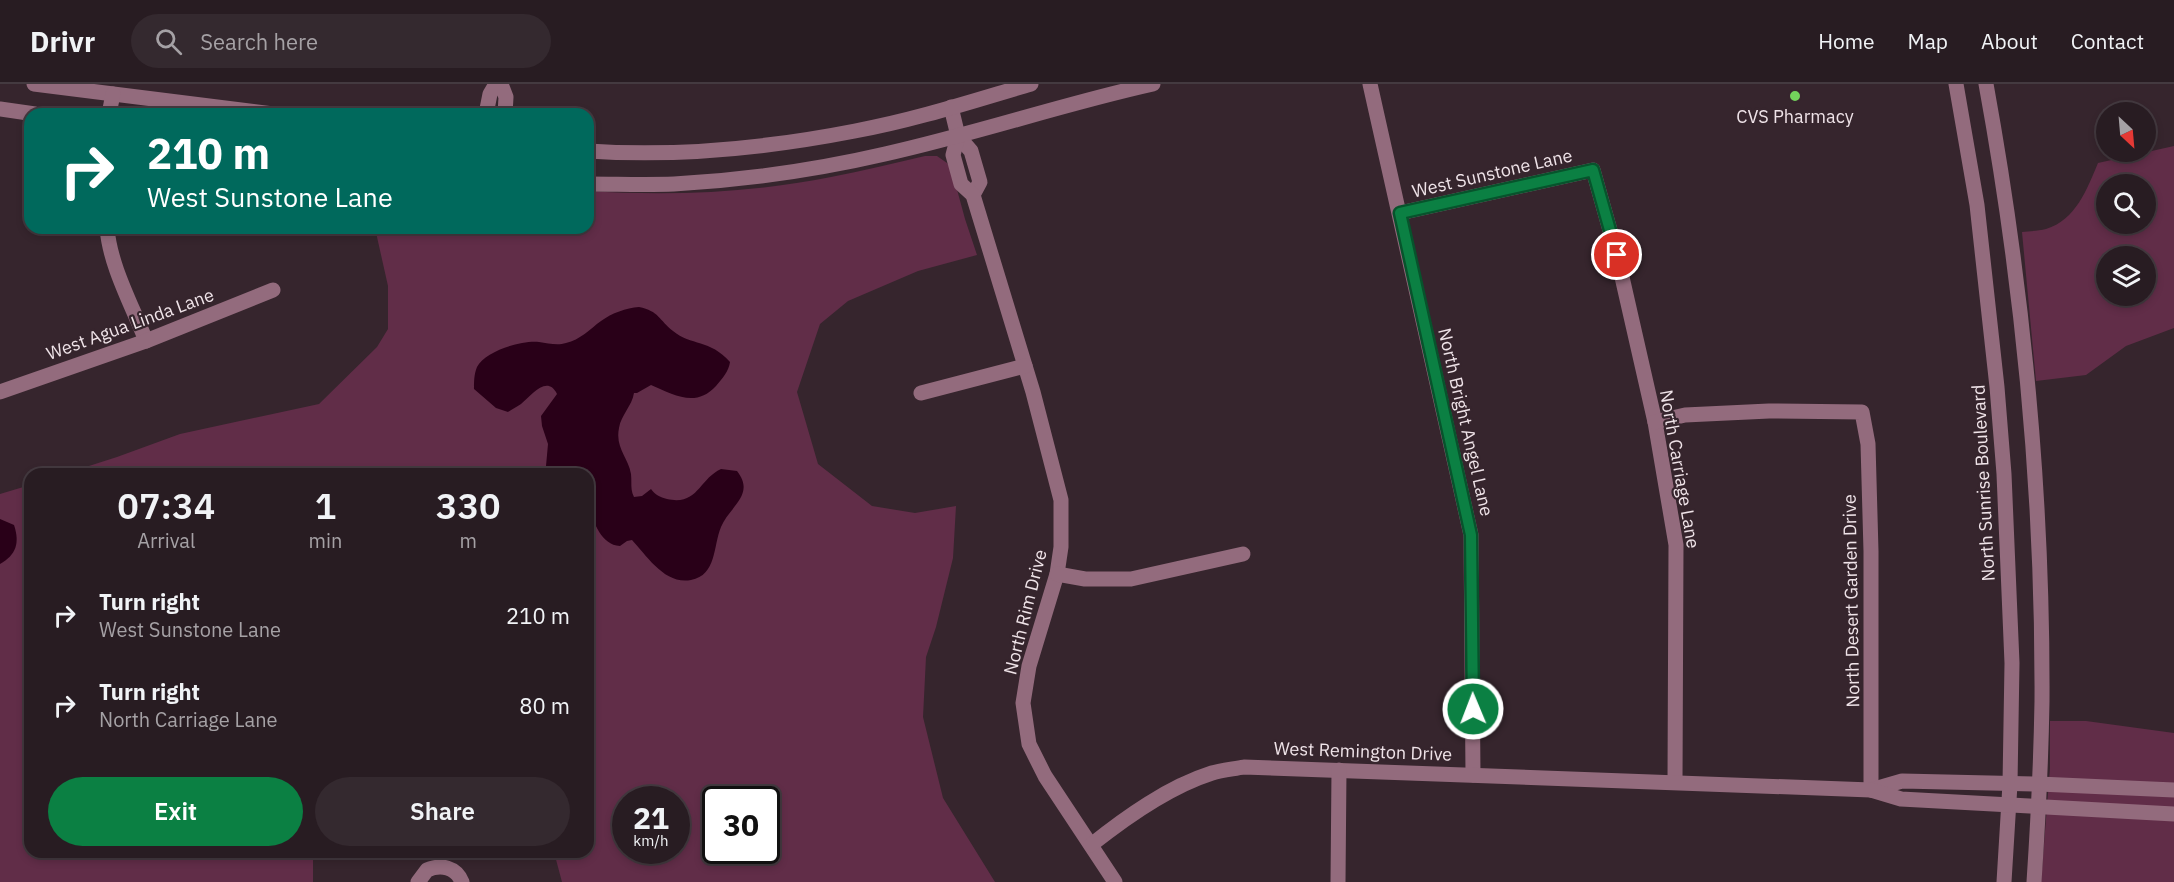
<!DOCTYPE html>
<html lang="en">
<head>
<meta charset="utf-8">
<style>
	:root { --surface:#281c22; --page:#34292f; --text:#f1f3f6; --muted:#a5a1a5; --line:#443a40; --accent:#0b8043 }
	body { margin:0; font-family:"IBM Plex Sans",sans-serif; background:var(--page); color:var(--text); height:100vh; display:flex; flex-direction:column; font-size:22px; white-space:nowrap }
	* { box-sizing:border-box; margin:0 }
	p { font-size:20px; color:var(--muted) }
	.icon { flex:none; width:33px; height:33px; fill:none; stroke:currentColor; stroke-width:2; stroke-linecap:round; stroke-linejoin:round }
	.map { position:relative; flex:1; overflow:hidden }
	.panel { position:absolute; left:24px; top:384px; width:570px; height:390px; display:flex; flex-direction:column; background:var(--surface); border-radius:18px; box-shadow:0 3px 9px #0003,0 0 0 2px var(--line) }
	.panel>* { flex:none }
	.banner { position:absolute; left:24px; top:24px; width:570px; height:126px; border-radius:18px; box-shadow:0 3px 9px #0003,0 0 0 2px var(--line); background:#00695c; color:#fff; overflow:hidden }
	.needle { width:39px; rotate:154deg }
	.fabs { position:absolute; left:2096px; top:18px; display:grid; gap:12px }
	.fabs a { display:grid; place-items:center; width:60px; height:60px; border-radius:50%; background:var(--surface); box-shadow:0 3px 9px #0003,0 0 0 2px var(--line); font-size:30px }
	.speed { position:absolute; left:612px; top:702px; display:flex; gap:12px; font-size:30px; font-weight:700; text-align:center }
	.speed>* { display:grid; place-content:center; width:78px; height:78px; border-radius:50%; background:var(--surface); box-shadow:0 3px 9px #0003,0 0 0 2px var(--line); line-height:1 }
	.speed small { font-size:15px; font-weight:400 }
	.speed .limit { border:3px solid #111; border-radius:9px; background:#fff; color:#111 }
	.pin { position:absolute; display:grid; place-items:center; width:51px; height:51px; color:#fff; margin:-26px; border:3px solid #fff; border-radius:50%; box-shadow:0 2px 6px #0007 }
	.me { position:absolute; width:66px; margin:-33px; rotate:359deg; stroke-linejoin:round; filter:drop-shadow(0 0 4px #0008) }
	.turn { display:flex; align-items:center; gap:21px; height:126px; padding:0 24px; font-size:27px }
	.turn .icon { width:78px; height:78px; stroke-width:2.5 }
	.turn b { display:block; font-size:42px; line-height:51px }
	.eta { display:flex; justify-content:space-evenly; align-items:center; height:102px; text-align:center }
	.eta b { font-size:36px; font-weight:600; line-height:42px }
	.button { display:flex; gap:12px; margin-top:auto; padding:12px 24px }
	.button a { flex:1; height:69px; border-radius:36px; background:var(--accent); color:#fff; font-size:24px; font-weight:600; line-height:69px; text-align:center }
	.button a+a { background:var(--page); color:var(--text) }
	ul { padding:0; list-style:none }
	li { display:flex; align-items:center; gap:18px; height:90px; padding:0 24px }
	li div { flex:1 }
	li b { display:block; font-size:22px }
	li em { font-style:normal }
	header { display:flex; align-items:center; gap:36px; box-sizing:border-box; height:84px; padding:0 30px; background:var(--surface); border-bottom:2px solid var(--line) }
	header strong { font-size:28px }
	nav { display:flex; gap:33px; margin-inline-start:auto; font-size:21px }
	.search { width:420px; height:54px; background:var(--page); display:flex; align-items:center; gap:15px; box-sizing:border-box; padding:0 21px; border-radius:33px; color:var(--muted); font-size:22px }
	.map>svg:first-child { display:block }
	.green { fill:#612d48; fill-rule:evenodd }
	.water { fill:#290018 }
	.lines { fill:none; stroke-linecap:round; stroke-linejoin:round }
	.minor { stroke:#936b7d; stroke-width:15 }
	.route-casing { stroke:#07532c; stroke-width:15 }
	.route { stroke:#0b8043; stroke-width:10 }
	.poi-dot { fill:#73d25c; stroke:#36252d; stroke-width:2 }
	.labels { text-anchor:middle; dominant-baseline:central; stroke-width:4.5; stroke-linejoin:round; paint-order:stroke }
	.poi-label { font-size:18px; fill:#efe3e8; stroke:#36252d }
	.street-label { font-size:18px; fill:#efe3e8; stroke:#36252d }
</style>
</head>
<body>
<header>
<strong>Drivr</strong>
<div class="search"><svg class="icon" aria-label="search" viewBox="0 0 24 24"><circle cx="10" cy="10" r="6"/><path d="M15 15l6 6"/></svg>Search here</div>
<nav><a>Home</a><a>Map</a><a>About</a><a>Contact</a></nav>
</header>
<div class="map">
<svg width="2174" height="798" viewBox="0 0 2174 798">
	<rect width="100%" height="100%" fill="#36252d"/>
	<g class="green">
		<path d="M 2174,62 L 2174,244 L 2126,262 L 2086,291 L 2036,297 L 2022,148 C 2030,147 2039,147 2046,145 C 2076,136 2087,105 2098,79 ZM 2106,100 L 2145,100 L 2145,140 L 2106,140 ZM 2106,172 L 2145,172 L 2145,212 L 2106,212 Z"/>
		<path d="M 925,72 L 937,72 L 947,79 L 952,87 L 965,135 L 977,171 L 918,187 L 848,217 L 820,240 L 797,308 L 818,380 L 872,422 L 915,429 L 956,422 L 953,474 L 936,543 L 926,573 L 923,633 L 943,714 L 995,798 L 562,798 L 554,768 L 588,768 L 588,390 L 64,390 L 117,373 L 180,350 L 319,320 L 377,263 L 388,245 L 388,202 L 375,144 L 588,144 L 588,107 C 669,112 751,109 831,93 C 862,87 894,79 925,72 ZM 626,716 L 676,716 L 676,766 L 626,766 ZM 716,716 L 766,716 L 766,766 L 716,766 Z"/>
		<polygon points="30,401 30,768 313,768 313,798 0,798 0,410"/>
		<polygon points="2050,637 2086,637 2174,649 2174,798 2041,798 2050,684"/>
	</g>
	<g class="water">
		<path d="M 639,223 C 659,227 659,236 673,247 C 691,262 710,255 730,278 C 729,287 722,295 716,302 C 696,324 674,311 651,301 L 637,309 L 634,309 C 632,322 621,331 619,344 C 615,364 628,373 631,390 C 632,399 630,405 634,413 L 642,412 L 651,405 C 655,411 660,413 667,415 C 698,422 699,395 721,385 L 737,387 C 756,411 729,423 721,443 C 713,462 717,491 691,496 C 665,501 647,472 632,456 L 627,457 L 620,462 C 601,461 594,438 589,424 C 585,415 588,400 588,390 L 550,390 L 546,382 L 548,360 L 542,342 L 541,332 L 557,310 C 547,290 531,312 521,320 C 517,323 512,325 508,328 L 496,324 L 474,305 C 474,298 474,290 477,283 C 485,267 522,256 539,258 C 548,259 557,262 566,259 C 580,256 590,245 601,237 C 612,229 626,224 639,223 Z"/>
		<path d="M 0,435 L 14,441 C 20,459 16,471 0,480 Z"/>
	</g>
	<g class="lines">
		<g class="minor">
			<polyline points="34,0 273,30"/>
			<polyline points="501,0 506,13 505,30"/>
			<polyline points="1370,0 1471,451 1473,691"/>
			<polyline points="1956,0 1977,121 1997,303 2004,390 2012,579 2010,700 2004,798"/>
			<path d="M 1986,0 C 2023,203 2043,411 2042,617 C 2041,677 2038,738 2034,798"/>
			<polyline points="951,23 958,52 971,67 980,98 973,111"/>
			<polyline points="0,25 35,30"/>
			<polyline points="109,30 113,10"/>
			<polyline points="486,30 490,10 496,0"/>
			<polyline points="958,52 953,71 961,100 973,111 1033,308 1061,416 1061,463 1057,490 1029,582 1023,619 1029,660 1045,692 1115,798"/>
			<path d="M 588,67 C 677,73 768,64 855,47 C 915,36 973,17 1031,0"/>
			<path d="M 588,100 C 617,100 646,101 674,100 C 745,96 816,86 885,70 C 975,50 1063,20 1153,0"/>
			<polyline points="1400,129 1593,86 1617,171 1655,338 1676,461 1675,698"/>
			<path d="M 107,144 C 110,182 132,221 146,257"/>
			<polyline points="0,308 146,257 273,206"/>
			<polyline points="921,309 1025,282"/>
			<polyline points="1655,338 1685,331 1769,327 1862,328 1868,360 1871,467 1871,706"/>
			<polyline points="1057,490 1085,495 1131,495 1243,470"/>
			<polyline points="1871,706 1902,697 2039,700 2174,706"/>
			<path d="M 1091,761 C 1126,733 1168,703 1212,689 C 1222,686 1234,685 1244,683 L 1871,706 L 1901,715 L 2174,730"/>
			<path d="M 418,798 L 427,786 C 441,780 456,783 462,798"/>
			<polyline points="1338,798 1339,686"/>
		</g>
	</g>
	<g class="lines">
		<defs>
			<polyline id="route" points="1473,625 1471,451 1400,129 1593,86 1617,171"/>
		</defs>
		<use href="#route" class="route-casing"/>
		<use href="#route" class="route"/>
	</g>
	<circle class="poi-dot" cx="1795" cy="12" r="6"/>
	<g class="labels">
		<g class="poi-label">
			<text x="1795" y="32">CVS Pharmacy</text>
		</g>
		<g class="street-label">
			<text transform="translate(1492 89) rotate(-13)">West Sunstone Lane</text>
			<text transform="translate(130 240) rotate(-20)">West Agua Linda Lane</text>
			<text transform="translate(1466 338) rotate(77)">North Bright Angel Lane</text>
			<text transform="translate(1680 385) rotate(80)">North Carriage Lane</text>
			<text transform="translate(1983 399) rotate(-93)">North Sunrise Boulevard</text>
			<text transform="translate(1851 517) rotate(-91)">North Desert Garden Drive</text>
			<text transform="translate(1025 528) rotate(-76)">North Rim Drive</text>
			<text transform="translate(1363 667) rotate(2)">West Remington Drive</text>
		</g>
	</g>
</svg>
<div class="fabs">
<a><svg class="needle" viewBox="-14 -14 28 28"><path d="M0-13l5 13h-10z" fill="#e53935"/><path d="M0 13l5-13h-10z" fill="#a5a1a5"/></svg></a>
<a><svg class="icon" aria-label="search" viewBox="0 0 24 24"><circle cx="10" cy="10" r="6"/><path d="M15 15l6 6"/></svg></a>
<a><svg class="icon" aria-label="layers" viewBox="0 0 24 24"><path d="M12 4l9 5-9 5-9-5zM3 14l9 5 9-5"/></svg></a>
</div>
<div class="speed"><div>21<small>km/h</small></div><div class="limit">30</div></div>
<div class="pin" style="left:1617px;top:171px;background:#d93025"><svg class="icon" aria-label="arrive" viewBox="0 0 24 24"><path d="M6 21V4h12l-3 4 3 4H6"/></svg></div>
<svg class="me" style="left:1473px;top:625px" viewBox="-20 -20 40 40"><circle r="17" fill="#0b8043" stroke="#fff" stroke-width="3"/><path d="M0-11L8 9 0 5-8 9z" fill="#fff"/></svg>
<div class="banner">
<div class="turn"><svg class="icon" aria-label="right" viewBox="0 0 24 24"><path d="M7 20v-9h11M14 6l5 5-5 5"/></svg><div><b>210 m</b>West Sunstone Lane</div></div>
</div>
<section class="panel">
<div class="eta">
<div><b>07:34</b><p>Arrival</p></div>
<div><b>1</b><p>min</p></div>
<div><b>330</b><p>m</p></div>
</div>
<ul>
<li><svg class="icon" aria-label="right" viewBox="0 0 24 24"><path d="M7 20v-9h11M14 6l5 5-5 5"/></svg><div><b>Turn right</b><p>West Sunstone Lane</p></div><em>210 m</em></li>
<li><svg class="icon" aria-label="right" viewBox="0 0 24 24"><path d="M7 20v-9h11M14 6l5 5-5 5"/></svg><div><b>Turn right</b><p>North Carriage Lane</p></div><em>80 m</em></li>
</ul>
<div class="button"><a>Exit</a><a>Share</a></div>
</section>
</div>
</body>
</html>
